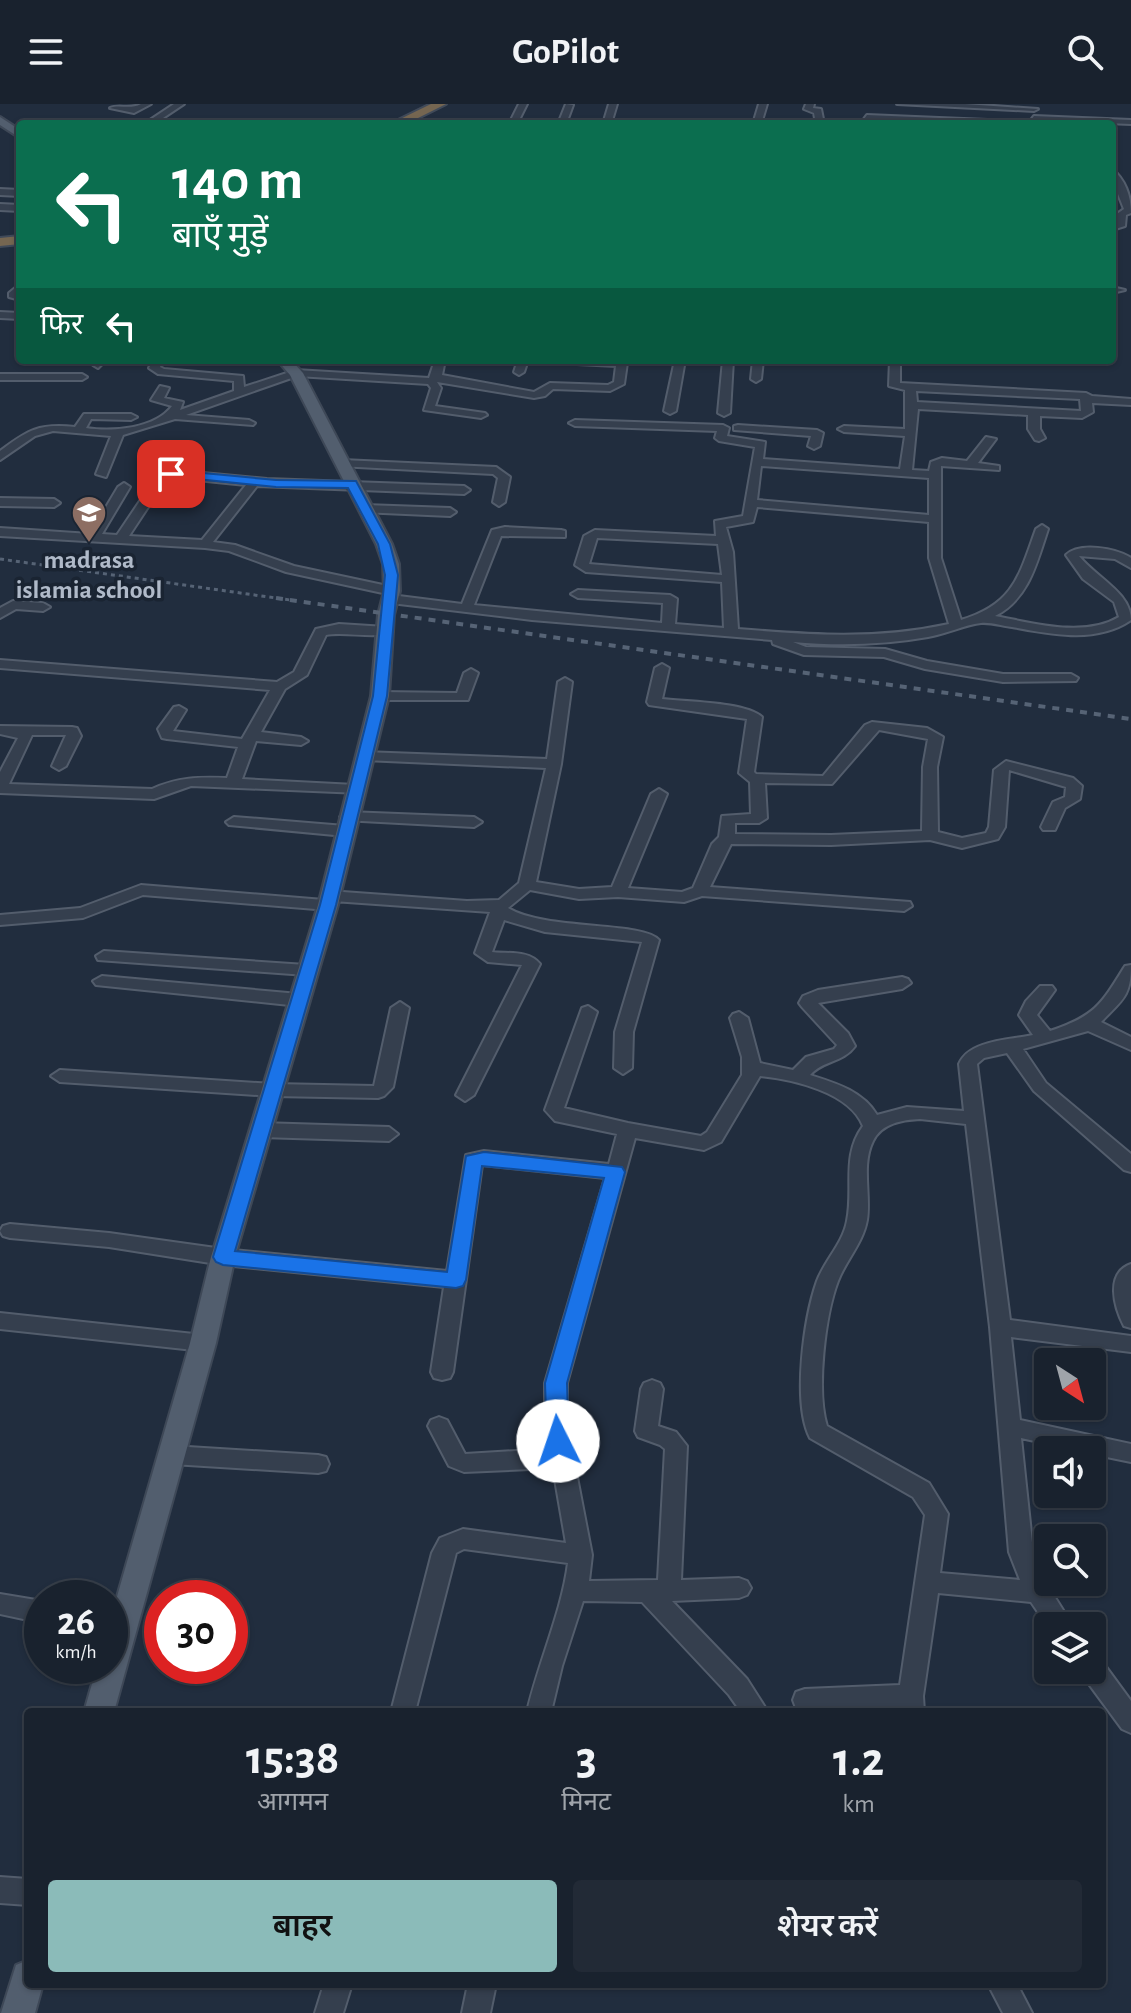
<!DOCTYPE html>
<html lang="hi">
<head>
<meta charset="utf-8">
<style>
	:root { --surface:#19222e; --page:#222a36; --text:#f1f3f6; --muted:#9fa4aa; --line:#373f4a; --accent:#8bbbb9 }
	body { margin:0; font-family:"Alegreya Sans","Noto Sans Devanagari",sans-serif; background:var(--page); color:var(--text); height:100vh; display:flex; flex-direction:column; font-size:30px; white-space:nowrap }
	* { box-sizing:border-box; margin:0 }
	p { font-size:26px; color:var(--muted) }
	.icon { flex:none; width:44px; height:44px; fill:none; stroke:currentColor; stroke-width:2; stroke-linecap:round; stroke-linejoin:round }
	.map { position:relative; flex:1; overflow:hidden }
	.panel { position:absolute; left:24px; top:1604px; width:1082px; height:280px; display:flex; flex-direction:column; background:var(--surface); border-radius:8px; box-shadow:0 2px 6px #0004,0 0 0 2px var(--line) }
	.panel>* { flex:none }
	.hud { position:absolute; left:16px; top:16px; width:1100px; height:244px; border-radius:8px; box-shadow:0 2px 6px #0004,0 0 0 2px var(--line); background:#0b6e4f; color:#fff; overflow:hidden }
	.needle { width:52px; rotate:144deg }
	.controls { position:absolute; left:1034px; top:1244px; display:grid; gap:16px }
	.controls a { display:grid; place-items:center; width:72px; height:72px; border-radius:8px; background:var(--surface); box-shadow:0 2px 6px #0004,0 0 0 2px var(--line); font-size:40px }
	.speed { position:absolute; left:24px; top:1476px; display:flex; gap:16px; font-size:40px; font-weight:700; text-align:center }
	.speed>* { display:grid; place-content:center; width:104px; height:104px; border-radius:50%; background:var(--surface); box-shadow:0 2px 6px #0004,0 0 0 2px var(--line); line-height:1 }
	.speed small { font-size:20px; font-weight:400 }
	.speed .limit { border:12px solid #d22; background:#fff; color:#111 }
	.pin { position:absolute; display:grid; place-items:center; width:68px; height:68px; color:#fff; margin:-34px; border-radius:16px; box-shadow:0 4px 12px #0006 }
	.me { position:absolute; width:88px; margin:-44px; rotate:356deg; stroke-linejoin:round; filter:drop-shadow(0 0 6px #0008) }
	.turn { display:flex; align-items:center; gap:28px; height:168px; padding:0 24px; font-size:36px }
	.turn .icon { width:104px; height:104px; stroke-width:2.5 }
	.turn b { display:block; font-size:56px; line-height:68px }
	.then { display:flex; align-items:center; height:76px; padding:0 24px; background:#0003; gap:16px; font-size:30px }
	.eta { display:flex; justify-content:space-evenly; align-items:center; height:136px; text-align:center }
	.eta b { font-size:48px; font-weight:600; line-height:56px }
	.cta { display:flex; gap:16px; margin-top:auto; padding:16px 24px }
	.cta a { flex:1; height:92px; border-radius:8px; background:var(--accent); color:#111; font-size:32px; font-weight:600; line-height:92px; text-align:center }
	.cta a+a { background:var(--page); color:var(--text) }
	header { display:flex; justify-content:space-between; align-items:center; height:104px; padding:0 24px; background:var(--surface); font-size:36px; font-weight:600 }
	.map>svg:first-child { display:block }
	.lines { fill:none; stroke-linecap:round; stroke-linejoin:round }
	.minor-casing { stroke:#535d6c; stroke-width:4 }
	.major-casing { stroke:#3e4857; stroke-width:4 }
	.highway-casing { stroke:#404a59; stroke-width:4 }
	.minor { fill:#353f4e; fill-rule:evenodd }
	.major { fill:#525e6e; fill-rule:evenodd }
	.highway { fill:#756651; fill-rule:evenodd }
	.rail-far1 { stroke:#566375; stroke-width:3; stroke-dasharray:4 4; stroke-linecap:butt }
	.rail { stroke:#566375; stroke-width:4; stroke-dasharray:7 7; stroke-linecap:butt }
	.route { fill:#1a73e8; stroke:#114b97; stroke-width:2 }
	.labels { text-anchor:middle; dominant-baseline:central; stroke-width:7; stroke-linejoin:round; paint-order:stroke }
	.far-poi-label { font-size:26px; font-weight:bold; fill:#b0bac9; stroke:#1a2432 }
</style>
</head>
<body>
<header><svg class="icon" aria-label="menu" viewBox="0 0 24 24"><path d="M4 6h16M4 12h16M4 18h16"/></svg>GoPilot<svg class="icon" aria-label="search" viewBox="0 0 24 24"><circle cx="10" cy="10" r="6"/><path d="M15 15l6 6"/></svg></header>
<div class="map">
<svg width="1131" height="1909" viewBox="0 0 1131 1909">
	<rect width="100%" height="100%" fill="#212d3e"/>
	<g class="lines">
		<defs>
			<g id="minor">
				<path d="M 141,0 L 151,0 L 134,9 L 110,4 C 119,0 130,6 141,0 Z"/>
				<polygon points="174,0 184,0 154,20 144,20"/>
				<polygon points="519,0 527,0 517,20 509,20"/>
				<polygon points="566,0 573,1 566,20 558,20"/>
				<polygon points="609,0 617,0 611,20 603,20"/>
				<polygon points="759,0 767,0 761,20 753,20"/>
				<polygon points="806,0 814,0 813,4 821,5 824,20 816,20 814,9 804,5"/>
				<polygon points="897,0 965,0 1038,5 1034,7"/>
				<polygon points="867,11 1034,18 1038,20 864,15"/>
				<polygon points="1034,12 1131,16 1131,20 1031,16"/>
				<path d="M 1112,65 C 1125,75 1131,92 1131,109 L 1126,111 L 1125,122 L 1112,126 L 1117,110 L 1124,105 L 1112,75 Z"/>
				<polygon points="0,85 20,86 20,92 0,91"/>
				<polygon points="0,100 20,101 20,107 0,106"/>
				<polygon points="1112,164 1116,165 1116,169 1112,170"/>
				<polygon points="20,180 20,196 9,193 9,189"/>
				<polygon points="1112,183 1125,186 1112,189"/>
				<polygon points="0,208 20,209 20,215 0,214"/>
				<polygon points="96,256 106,256 98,264 93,261"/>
				<path d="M 153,256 L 163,256 L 160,263 L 164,265 L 243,272 L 244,283 L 296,266 L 429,274 L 435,256 L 445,256 L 442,271 L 534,288 L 550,279 L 608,281 L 614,278 L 616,262 L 557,259 L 552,256 L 623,256 L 627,259 L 624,280 L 610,287 L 553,285 L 545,292 L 534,294 L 437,278 L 441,284 L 435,302 L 485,309 L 487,311 L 481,314 L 424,306 L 431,284 L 428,280 L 297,272 L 186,311 L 249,316 L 255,319 L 253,321 L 175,315 L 123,331 L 106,373 L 96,370 L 111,332 L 53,327 L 35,332 L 0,356 L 0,347 C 28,326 39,319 75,323 L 84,310 L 131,310 L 137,313 L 131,316 L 91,315 L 86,324 C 112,328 155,325 172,302 L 151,296 L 160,282 L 169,284 L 164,294 L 183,298 L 180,306 L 234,287 L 234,277 L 158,270 L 149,264 Z"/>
				<polygon points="518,256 528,256 524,268 519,271 514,268"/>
				<polygon points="675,256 685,256 676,307 670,310 664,307"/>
				<polygon points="723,256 733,256 730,309 724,312 718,309"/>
				<polygon points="753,256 763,256 761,275 756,278 751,275"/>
				<path d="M 890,256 L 900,256 L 900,279 L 1086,289 L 1092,292 L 1131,295 L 1131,301 L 1092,299 L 1093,308 L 1082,314 L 1040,312 L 1040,325 L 1045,334 L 1039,337 L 1035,336 L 1028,325 L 1028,311 L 918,305 L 912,366 L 929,367 L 931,358 L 942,354 L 967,357 L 986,333 L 996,335 L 978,359 L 999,362 L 999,366 L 941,362 L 941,454 L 961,516 C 1014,500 1019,472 1036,425 L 1042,421 L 1048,425 C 1037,458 1029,495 995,512 C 1033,519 1084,534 1119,513 L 1114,498 L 1083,475 L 1066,451 C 1079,438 1116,444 1131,454 L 1131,464 L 1115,455 L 1079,452 C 1097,474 1131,489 1131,516 C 1096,540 1051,530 1012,523 C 1002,522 991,518 981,519 C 964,521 946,530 928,533 C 883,541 838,542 793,538 L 806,543 L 885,545 L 927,557 L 1003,570 L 1071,570 L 1078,574 L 1076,577 L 1003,578 L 925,565 L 884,553 L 804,551 L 773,540 L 772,536 L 532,516 L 391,499 L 384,495 L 391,491 L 462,500 L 492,426 L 505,423 L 561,426 L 565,427 L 565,433 L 501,432 L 474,501 L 662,519 L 663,499 L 578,494 L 571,490 L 578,486 L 670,491 L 677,495 L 675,520 L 724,524 L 722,478 L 586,468 L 575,461 L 584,432 L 595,426 L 716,432 L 715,417 L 743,412 L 755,343 L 719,337 L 715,334 L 717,327 L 575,322 L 569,319 L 575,316 L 723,321 L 729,324 L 727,332 L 765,338 L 763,355 L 900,365 L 905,332 L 844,328 L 838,325 L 844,322 L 905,325 L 905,286 L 889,282 ZM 916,287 L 1080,295 L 1081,307 L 917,298 ZM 761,362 L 929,374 L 929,411 L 757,396 ZM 757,403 L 929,418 L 929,454 L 949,520 C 876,536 811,531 738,525 L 733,448 L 726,423 L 753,418 ZM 597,434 L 718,440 L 722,471 L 589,460 Z"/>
				<polygon points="0,270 82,270 87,273 82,276 0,276"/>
				<polygon points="738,321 817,326 823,329 820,342 814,345 808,342 811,332 734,326 734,322"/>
				<polygon points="342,356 496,363 510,373 505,398 499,402 493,398 498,374 493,370 338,362 338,358"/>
				<polygon points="171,366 267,375 464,382 470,386 464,390 257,382 213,438 235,441 294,462 397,484 397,490 392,491 286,468 229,447 205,444 0,432 0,424 90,430 118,383 124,379 130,383 102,430 117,431 148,385 152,384 158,388 129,432 202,436 246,381 167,373 167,367"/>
				<polygon points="0,394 54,395 60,399 54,403 0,402"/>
				<polygon points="365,401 450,404 456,408 450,412 361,408 359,405"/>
				<polygon points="13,497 43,499 50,503 43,507 16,505 0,514 0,504"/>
				<path d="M 339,520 L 386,523 L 393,527 C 380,536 345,527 326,531 L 307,571 L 285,585 L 261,628 L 301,633 L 308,637 L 301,641 L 256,637 L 242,675 L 355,681 L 363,686 L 360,689 L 191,682 L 154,695 L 0,689 L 0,668 L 18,634 L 0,630 L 0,622 L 72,623 L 77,624 L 81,632 L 66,662 L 59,666 L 52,662 L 66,631 L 32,631 L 9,680 L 152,685 C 178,673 199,673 227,674 L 238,643 L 167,635 L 162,634 L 158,625 L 174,603 L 179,602 L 186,606 L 173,627 L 242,635 L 270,586 L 0,564 L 0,556 L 277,578 L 294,568 L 316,525 Z"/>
				<path d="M 662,560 L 669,564 L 662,595 C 687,598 745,598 762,613 L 754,668 L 756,670 L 823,672 L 865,621 L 872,618 L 927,624 L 943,633 L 937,663 L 938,728 L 962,734 L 986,729 L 989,723 L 994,666 L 1006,657 L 1073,674 L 1082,682 L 1080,695 L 1065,704 L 1055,726 L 1043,726 L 1041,723 L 1053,698 L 1065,693 L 1066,683 L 1009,666 L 1005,723 L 998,735 L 962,744 L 930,736 L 831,741 L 731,740 L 710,783 L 910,798 L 912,802 L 904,807 L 702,792 L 684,798 L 618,793 L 579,795 L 530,786 L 508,804 C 546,827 642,817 659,836 L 633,928 L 632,964 L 623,970 L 614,964 L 615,928 L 642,838 L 545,828 L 504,816 L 492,848 C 508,850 529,846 540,860 L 474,991 L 465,997 L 456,991 L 522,861 L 488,858 L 475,849 L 490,808 L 333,797 L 336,801 L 328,806 L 143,791 L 83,814 L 0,821 L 0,811 L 80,804 L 141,781 L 324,796 L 321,792 L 329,787 L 467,797 L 499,796 L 519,779 L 546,664 L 364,656 L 357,652 L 364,648 L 547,655 L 558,578 L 565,574 L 572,578 L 561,660 L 536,778 L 579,785 L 612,783 L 651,690 L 659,685 L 667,690 L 628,784 L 682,788 L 693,784 L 712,740 L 719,733 L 722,712 L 751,710 L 750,678 L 739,669 L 747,615 L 649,601 L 647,598 L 655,564 ZM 879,626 L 928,635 L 923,663 L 922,727 L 831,731 L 735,730 L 735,719 L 759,719 L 767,714 L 765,679 L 832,680 Z"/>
				<polygon points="471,565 478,569 468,596 380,596 373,592 380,588 457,589 464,569"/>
				<polygon points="348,708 474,713 482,718 474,723 343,716 340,713"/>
				<polygon points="234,713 345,722 353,727 345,732 229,721 226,718"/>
				<polygon points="104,847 306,861 315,866 306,871 98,856 96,852"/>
				<path d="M 1131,861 C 1131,893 1122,896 1101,918 L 1131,933 L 1131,946 L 1088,927 L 1023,945 L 1046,979 L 1131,1050 L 1131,1068 L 1124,1066 L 1034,987 L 1007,949 L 984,954 L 977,960 L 1010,1216 L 1131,1232 L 1131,1248 L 1011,1233 L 1020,1316 L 1131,1340 L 1131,1358 L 1092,1350 L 1092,1346 L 1075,1346 L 1021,1334 L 1033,1448 L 1041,1471 L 1073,1522 L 1048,1523 L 1031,1498 L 938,1489 L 923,1592 L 924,1608 L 900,1608 L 899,1604 L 805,1607 L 796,1604 L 793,1596 L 796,1588 L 805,1585 L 900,1581 L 925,1411 L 913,1393 L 810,1334 C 792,1299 804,1214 817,1177 C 825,1156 843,1139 847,1117 C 854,1083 841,1052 863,1022 C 850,988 792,975 760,972 L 721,1038 L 704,1046 L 635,1034 L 567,1279 L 567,1321 L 592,1451 L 589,1477 L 658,1476 L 665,1345 L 660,1341 L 638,1333 L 635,1327 L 641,1285 L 644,1279 L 652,1276 L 660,1279 L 663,1285 L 658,1322 L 676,1328 L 687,1342 L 681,1476 L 739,1474 L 747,1477 L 751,1484 L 747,1491 L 739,1494 L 672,1497 L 747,1575 L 768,1608 L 741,1608 L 729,1591 L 642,1498 L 583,1497 L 562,1562 L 551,1608 L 527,1608 C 538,1560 562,1507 568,1459 L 464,1445 L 456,1449 L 415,1608 L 391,1608 L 432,1449 L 440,1434 L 463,1425 L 566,1439 L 553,1364 L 464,1368 L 449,1362 L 428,1322 L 431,1316 L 439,1313 L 447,1316 L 465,1350 L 549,1345 L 545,1321 L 545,1279 L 605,1074 L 482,1061 L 453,1268 L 450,1274 L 442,1276 L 434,1274 L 431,1268 L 444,1183 L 223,1161 L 109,1143 L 10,1134 L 3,1132 L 0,1127 L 3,1122 L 10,1120 L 109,1129 L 223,1145 L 447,1167 L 466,1051 L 484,1047 L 609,1060 L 617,1030 L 555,1017 L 545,1006 L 582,904 L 588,902 L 597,908 L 564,1004 L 628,1019 L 701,1032 L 707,1028 L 742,971 L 742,953 L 730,914 L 733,910 L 739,908 L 748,914 L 760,959 L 793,966 L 806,953 L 834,945 L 837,941 L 802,903 L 799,899 L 803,892 L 818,886 L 902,873 L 908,875 L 911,879 L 902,885 L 818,899 L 848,929 L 855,942 C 843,959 823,956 810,971 C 835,979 863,987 877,1011 L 907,1003 L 964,1007 L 959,960 C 969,936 1010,936 1033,931 L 1019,911 L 1026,897 L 1040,882 L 1052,882 L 1055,886 L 1037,911 L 1050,927 C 1095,912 1101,901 1125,862 ZM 920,1015 L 966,1020 L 990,1223 L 1009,1448 L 1020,1476 L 940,1469 L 948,1410 L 929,1379 L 827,1322 C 816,1287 825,1211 838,1177 C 846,1156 863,1139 867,1116 C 871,1091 861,1061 873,1037 C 882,1019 902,1016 920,1015 Z"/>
				<polygon points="102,872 299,890 308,896 299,902 96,881 93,877"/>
				<polygon points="400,898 409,904 393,983 384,992 378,994 273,992 60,978 51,972 60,966 273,980 374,982 391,904"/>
				<polygon points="261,1019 389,1023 398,1030 389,1037 261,1033 252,1026"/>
				<path d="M 1131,1160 L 1131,1224 L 1124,1222 C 1114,1203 1105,1169 1131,1160 Z"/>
				<polygon points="0,1209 203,1231 210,1233 213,1239 210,1245 203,1247 0,1225"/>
				<polygon points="172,1342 318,1351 326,1353 329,1360 326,1367 318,1369 172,1360 164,1357 161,1351 164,1345"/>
				<polygon points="0,1490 42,1497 42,1519 0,1510"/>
				<polygon points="1092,1553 1101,1556 1131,1597 1131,1629 1122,1625 1083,1572 1081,1566 1092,1566"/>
				<polygon points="0,1773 28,1775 28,1801 0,1799"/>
				<polygon points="324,1880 352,1880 343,1909 315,1909"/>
				<polygon points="468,1880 496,1880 490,1909 462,1909"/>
				<polygon points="988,1880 1017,1880 1032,1909 1003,1909"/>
			</g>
			<g id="major">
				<polygon points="0,13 20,26 20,34 0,21"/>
				<polygon points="277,256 291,256 303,269 392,440 399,460 400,487 394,511 389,592 338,801 235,1153 216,1239 114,1608 84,1608 97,1562 110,1562 110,1517 190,1239 211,1153 318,801 371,592 378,511 384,487 383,460 376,440 290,271"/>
				<polygon points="28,1856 28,1880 43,1880 35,1909 1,1909 16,1861"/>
			</g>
			<g id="highway">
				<polygon points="431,0 446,0 406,20 390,20"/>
				<polygon points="20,132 20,140 0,142 0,134"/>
			</g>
		</defs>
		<use href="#minor" class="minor-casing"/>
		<use href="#major" class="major-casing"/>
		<use href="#highway" class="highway-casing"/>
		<use href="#minor" class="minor"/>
		<use href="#major" class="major"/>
		<use href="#highway" class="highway"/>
		<polyline class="rail-far1" points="0,455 290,496"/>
		<polyline class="rail" points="276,494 1131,615"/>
	</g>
	<polygon class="route" points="171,366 276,376 356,377 390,440 398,471 387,592 336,801 235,1147 447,1168 466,1052 484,1048 622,1063 625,1068 567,1279 569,1337 566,1344 558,1346 550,1344 547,1337 545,1279 604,1074 482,1062 466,1176 463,1182 456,1184 223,1161 216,1158 213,1153 320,801 373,592 385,471 378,440 348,384 276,383 167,372 167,367"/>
	<defs>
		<symbol id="school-pin" viewBox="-11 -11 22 30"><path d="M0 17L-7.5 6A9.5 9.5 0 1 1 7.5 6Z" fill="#8d6e63" stroke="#1a2432"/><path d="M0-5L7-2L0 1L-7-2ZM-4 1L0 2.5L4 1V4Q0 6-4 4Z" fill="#fff"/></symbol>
	</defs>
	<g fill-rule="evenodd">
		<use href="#school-pin" x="69" y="389" width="40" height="54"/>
	</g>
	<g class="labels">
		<g class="far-poi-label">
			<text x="89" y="456">madrasa<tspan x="89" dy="30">islamia school</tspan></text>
		</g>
	</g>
</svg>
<div class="controls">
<a><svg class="needle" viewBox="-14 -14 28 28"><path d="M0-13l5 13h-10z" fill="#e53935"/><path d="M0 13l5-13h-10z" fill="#9fa4aa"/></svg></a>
<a><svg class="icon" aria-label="sound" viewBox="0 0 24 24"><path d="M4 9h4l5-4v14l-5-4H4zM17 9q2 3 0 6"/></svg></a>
<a><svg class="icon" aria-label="search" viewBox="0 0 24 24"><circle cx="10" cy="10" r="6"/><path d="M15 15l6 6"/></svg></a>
<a><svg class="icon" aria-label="layers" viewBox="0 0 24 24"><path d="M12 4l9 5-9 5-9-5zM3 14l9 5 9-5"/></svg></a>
</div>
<div class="speed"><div>26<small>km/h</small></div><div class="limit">30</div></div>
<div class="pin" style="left:171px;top:370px;background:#d93025"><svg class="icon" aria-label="arrive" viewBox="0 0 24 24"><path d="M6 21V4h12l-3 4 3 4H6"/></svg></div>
<svg class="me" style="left:558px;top:1337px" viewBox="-20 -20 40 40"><circle r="19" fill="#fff"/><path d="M0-13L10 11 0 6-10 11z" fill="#1a73e8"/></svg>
<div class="hud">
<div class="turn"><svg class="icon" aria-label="left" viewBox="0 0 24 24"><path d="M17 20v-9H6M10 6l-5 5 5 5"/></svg><div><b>140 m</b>बाएँ मुड़ें</div></div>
<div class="then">फिर<svg class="icon" aria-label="left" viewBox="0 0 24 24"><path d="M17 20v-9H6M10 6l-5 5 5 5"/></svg></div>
</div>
<section class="panel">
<div class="eta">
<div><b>15:38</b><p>आगमन</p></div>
<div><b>3</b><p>मिनट</p></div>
<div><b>1.2</b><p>km</p></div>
</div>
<div class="cta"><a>बाहर</a><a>शेयर करें</a></div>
</section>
</div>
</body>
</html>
